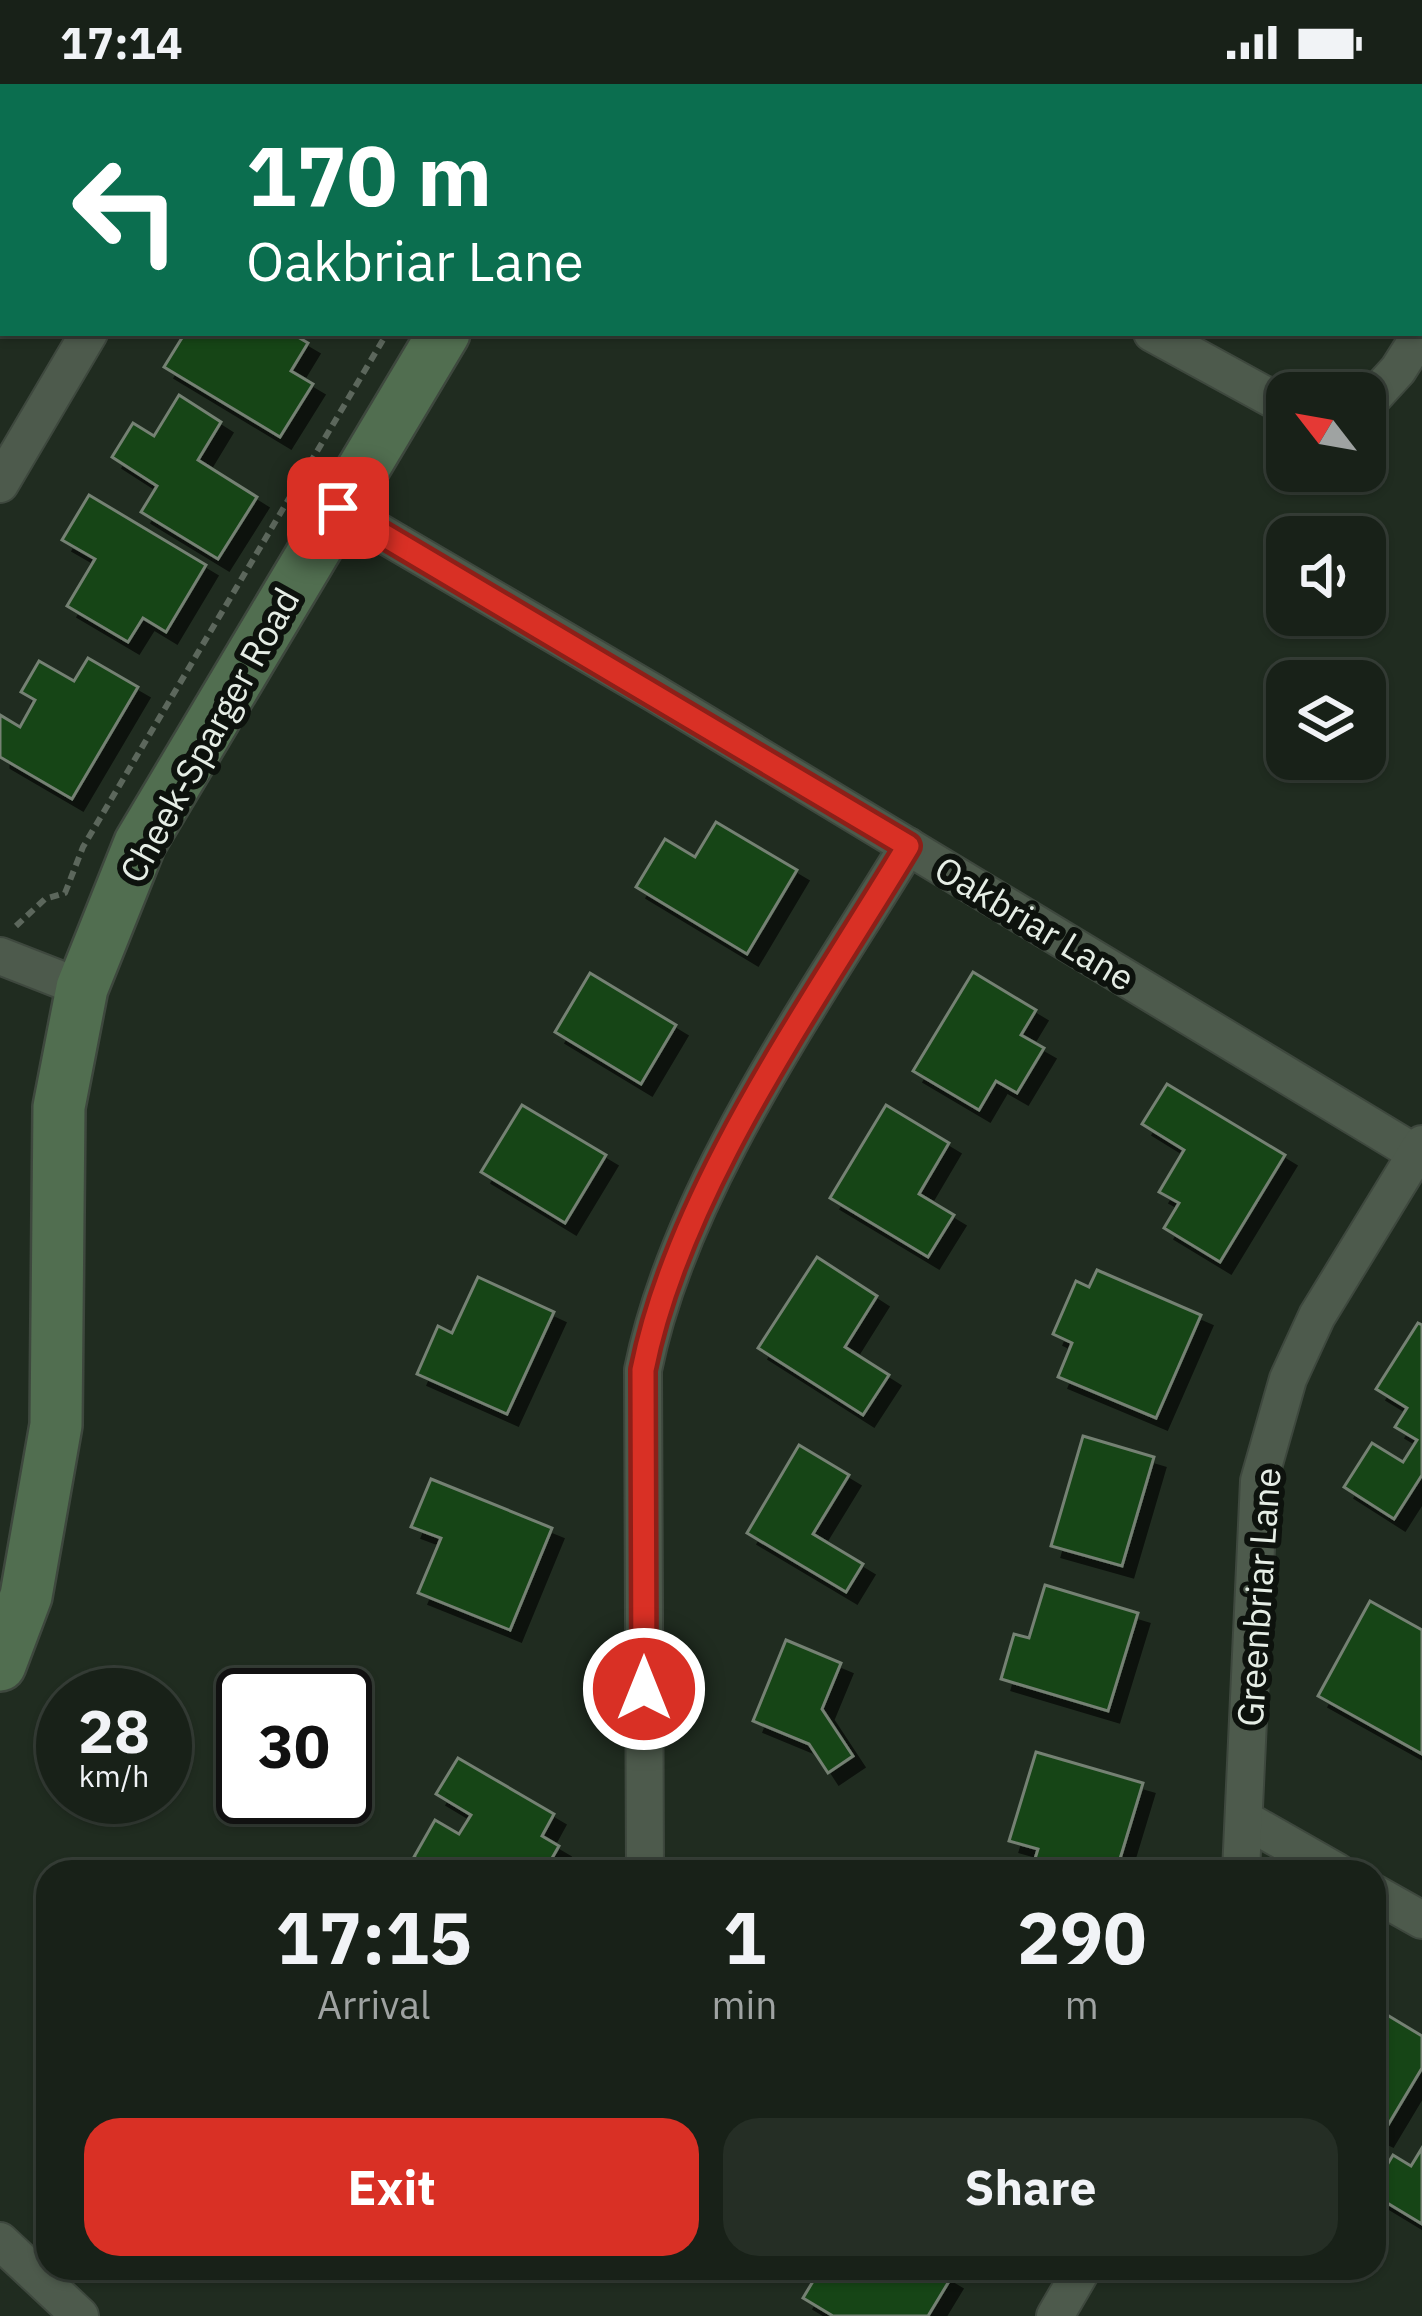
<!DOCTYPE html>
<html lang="en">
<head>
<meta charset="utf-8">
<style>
	:root { --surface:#182118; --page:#252e25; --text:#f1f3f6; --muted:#9fa3a2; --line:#363e37; --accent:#d93025 }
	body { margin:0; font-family:"IBM Plex Sans",sans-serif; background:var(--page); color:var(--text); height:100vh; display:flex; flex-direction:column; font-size:45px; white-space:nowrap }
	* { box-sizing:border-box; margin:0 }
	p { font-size:39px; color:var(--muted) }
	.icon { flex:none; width:66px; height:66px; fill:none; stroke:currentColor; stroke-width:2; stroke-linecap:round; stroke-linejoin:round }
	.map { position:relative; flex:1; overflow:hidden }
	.sheet { position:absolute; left:36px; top:1776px; width:1350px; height:420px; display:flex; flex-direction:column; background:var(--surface); border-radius:36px; box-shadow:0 3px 9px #0004,0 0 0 3px var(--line) }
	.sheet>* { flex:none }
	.banner { position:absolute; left:0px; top:0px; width:1422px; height:252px; box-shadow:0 3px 9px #0004,0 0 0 3px var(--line); background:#0b6e4f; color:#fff; overflow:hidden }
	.needle { width:78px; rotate:301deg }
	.tools { position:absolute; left:1266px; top:288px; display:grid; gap:24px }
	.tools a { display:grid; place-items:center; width:120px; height:120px; border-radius:24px; background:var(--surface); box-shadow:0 3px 9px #0004,0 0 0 3px var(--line); font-size:60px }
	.speed { position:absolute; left:36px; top:1584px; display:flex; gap:24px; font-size:60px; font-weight:700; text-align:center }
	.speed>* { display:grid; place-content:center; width:156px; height:156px; border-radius:50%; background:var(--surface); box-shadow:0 3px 9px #0004,0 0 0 3px var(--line); line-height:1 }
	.speed small { font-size:30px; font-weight:400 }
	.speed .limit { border:6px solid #111; border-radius:18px; background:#fff; color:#111 }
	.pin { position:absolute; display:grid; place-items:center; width:102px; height:102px; color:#fff; margin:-51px; border-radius:24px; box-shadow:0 6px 18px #0006 }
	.me { position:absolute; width:132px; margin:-66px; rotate:0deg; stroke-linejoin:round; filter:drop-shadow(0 0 9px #0008) }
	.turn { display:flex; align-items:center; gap:42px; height:252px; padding:0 48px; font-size:54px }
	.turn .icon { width:156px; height:156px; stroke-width:2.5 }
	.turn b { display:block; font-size:84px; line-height:102px }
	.eta { display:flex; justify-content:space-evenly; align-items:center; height:204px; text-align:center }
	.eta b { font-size:72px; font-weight:800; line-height:84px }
	.cta { display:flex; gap:24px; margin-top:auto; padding:24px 48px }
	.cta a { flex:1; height:138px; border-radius:36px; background:var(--accent); color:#fff; font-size:48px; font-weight:800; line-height:138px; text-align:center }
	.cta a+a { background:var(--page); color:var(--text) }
	.status { display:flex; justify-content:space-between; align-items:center; height:84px; padding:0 60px; background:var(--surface); direction:ltr }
	.status svg { height:33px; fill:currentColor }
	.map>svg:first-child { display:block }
	.building { fill:#164417; stroke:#748173; stroke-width:3; filter:url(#shadow) }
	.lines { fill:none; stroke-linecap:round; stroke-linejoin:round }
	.minor-casing { stroke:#3e483e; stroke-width:40 }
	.secondary-casing { stroke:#3e483e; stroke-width:56 }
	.path { stroke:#5c675c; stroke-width:6; stroke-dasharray:9 6; stroke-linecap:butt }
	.minor { stroke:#4d5a4c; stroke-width:36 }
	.secondary { stroke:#516e50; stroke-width:51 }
	.route-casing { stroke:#8d1f18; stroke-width:30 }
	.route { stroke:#d93025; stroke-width:21 }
	.labels { text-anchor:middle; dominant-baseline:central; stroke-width:12; stroke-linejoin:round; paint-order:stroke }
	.street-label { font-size:36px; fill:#e5ede5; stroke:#0d120d }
</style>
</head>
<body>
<div class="status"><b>17:14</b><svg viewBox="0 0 49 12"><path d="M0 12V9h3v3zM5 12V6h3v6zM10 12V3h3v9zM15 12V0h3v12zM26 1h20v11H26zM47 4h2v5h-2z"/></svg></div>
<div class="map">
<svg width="1422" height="2232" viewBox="0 0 1422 2232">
	<defs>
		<filter id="shadow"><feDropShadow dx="11" dy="11" stdDeviation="0" flood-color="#0009"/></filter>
	</defs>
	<rect width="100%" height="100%" fill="#202c20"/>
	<g class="building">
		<polygon points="352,0 455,0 350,3"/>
		<polygon points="3,72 3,188 0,186"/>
		<polygon points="185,249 291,249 308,259 291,287 313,300 280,353 164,283"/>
		<polygon points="179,311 221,338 198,376 257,413 218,475 141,428 157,402 112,373 133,339 154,352"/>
		<polygon points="89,411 206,481 166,548 143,534 128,558 67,522 95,475 62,456"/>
		<polygon points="88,574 138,603 72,715 0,673 0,631 20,643 35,616 21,608 39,577 74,597"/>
		<polygon points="716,738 797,786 747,870 636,803 665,755 695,773"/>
		<polygon points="973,888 1036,926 1021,951 1044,964 1017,1009 996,997 979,1026 913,987"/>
		<polygon points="590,889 676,941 641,1000 555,948"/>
		<polygon points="1167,1000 1285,1071 1220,1178 1164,1144 1179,1119 1159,1108 1184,1066 1142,1040"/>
		<polygon points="522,1021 606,1071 565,1139 481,1088"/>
		<polygon points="886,1021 949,1059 919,1110 954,1131 928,1173 830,1114"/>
		<polygon points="817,1173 877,1212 845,1263 889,1291 863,1331 758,1264"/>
		<polygon points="1097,1186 1201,1231 1156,1334 1058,1293 1072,1259 1053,1250 1076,1197 1089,1203"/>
		<polygon points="478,1193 554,1228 507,1330 417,1290 438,1242 452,1249"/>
		<polygon points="1418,1239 1422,1241 1422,1391 1394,1435 1344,1403 1372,1359 1403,1378 1417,1356 1395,1343 1407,1324 1376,1305"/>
		<polygon points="1083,1352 1154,1373 1122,1482 1051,1462"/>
		<polygon points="799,1361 849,1391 813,1450 863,1480 846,1508 747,1449"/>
		<polygon points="431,1395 552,1444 510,1546 418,1509 441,1454 411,1443"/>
		<polygon points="1045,1501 1138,1529 1108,1627 1001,1595 1014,1550 1029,1554"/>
		<polygon points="1370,1517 1422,1546 1422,1670 1318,1612"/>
		<polygon points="786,1556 841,1579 822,1625 853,1672 828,1689 809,1660 753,1637"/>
		<polygon points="1036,1668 1143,1699 1116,1788 1031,1788 1038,1765 1009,1757"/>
		<polygon points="458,1674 554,1730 542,1752 559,1762 544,1788 440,1788 414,1773 435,1736 459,1750 471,1731 436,1710"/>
		<polygon points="1374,1923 1422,1952 1422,1984 1382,2051 1374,2047"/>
		<polygon points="1422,2064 1422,2140 1374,2111 1374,2103 1393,2071 1411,2082"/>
		<polygon points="821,2184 842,2184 863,2196 870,2184 934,2184 951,2194 928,2232 833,2232 803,2214"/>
	</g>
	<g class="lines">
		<defs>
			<g id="minor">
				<polyline points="951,3 953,0"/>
				<polyline points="1152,249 1287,323"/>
				<polyline points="1365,322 1398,286 1422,248"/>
				<polyline points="0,400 89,249"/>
				<polyline points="338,424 654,609 1422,1073"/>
				<polyline points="0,872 82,904"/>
				<polyline points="1244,1735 1337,1788"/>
				<path d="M 645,1788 L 643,1286 C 679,1106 813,918 908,762"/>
				<polyline points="1241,1788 1259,1397 1288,1295 1317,1232 1422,1060"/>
				<polyline points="1374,1809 1422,1836"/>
				<polyline points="0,2157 80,2232"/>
				<polyline points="1055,2232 1083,2184"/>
			</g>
			<g id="secondary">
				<polyline points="571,3 572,0"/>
				<polyline points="0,1581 26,1512 56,1341 59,1023 82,904 140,759 444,249"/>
			</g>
		</defs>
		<use href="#minor" class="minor-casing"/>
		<use href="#secondary" class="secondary-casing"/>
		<g class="path">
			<polyline points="496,3 497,0"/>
			<polyline points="16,842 45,815 65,809 83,763 387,249"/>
		</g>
		<use href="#minor" class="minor"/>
		<use href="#secondary" class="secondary"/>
	</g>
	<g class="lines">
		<defs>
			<path id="route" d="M 338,424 L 908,762 C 813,920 679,1105 643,1286 L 644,1605"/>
		</defs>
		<use href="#route" class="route-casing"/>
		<use href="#route" class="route"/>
	</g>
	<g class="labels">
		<g class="street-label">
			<text transform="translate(209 651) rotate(-61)">Cheek-Sparger Road</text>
			<text transform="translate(1035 839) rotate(31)">Oakbriar Lane</text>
			<text transform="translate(1258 1513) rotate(-86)">Greenbriar Lane</text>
		</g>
	</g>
</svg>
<div class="tools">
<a><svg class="needle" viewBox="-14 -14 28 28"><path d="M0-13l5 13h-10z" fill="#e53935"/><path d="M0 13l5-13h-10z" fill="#9fa3a2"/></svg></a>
<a><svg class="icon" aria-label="sound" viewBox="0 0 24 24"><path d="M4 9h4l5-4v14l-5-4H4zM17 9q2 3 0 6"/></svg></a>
<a><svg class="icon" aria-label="layers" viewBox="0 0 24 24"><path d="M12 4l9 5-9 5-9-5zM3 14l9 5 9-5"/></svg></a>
</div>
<div class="speed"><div>28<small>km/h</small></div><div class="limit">30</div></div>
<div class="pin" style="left:338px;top:424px;background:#d93025"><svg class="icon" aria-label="arrive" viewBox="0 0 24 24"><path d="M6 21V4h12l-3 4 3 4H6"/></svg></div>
<svg class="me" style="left:644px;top:1605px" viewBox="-20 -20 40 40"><circle r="17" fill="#d93025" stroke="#fff" stroke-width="3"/><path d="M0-11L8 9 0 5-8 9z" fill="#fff"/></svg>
<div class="banner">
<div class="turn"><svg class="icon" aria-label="left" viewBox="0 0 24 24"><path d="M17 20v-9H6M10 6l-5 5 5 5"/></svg><div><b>170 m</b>Oakbriar Lane</div></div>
</div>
<section class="sheet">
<div class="eta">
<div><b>17:15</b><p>Arrival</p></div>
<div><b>1</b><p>min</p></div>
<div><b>290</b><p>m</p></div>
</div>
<div class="cta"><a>Exit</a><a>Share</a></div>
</section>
</div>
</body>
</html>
